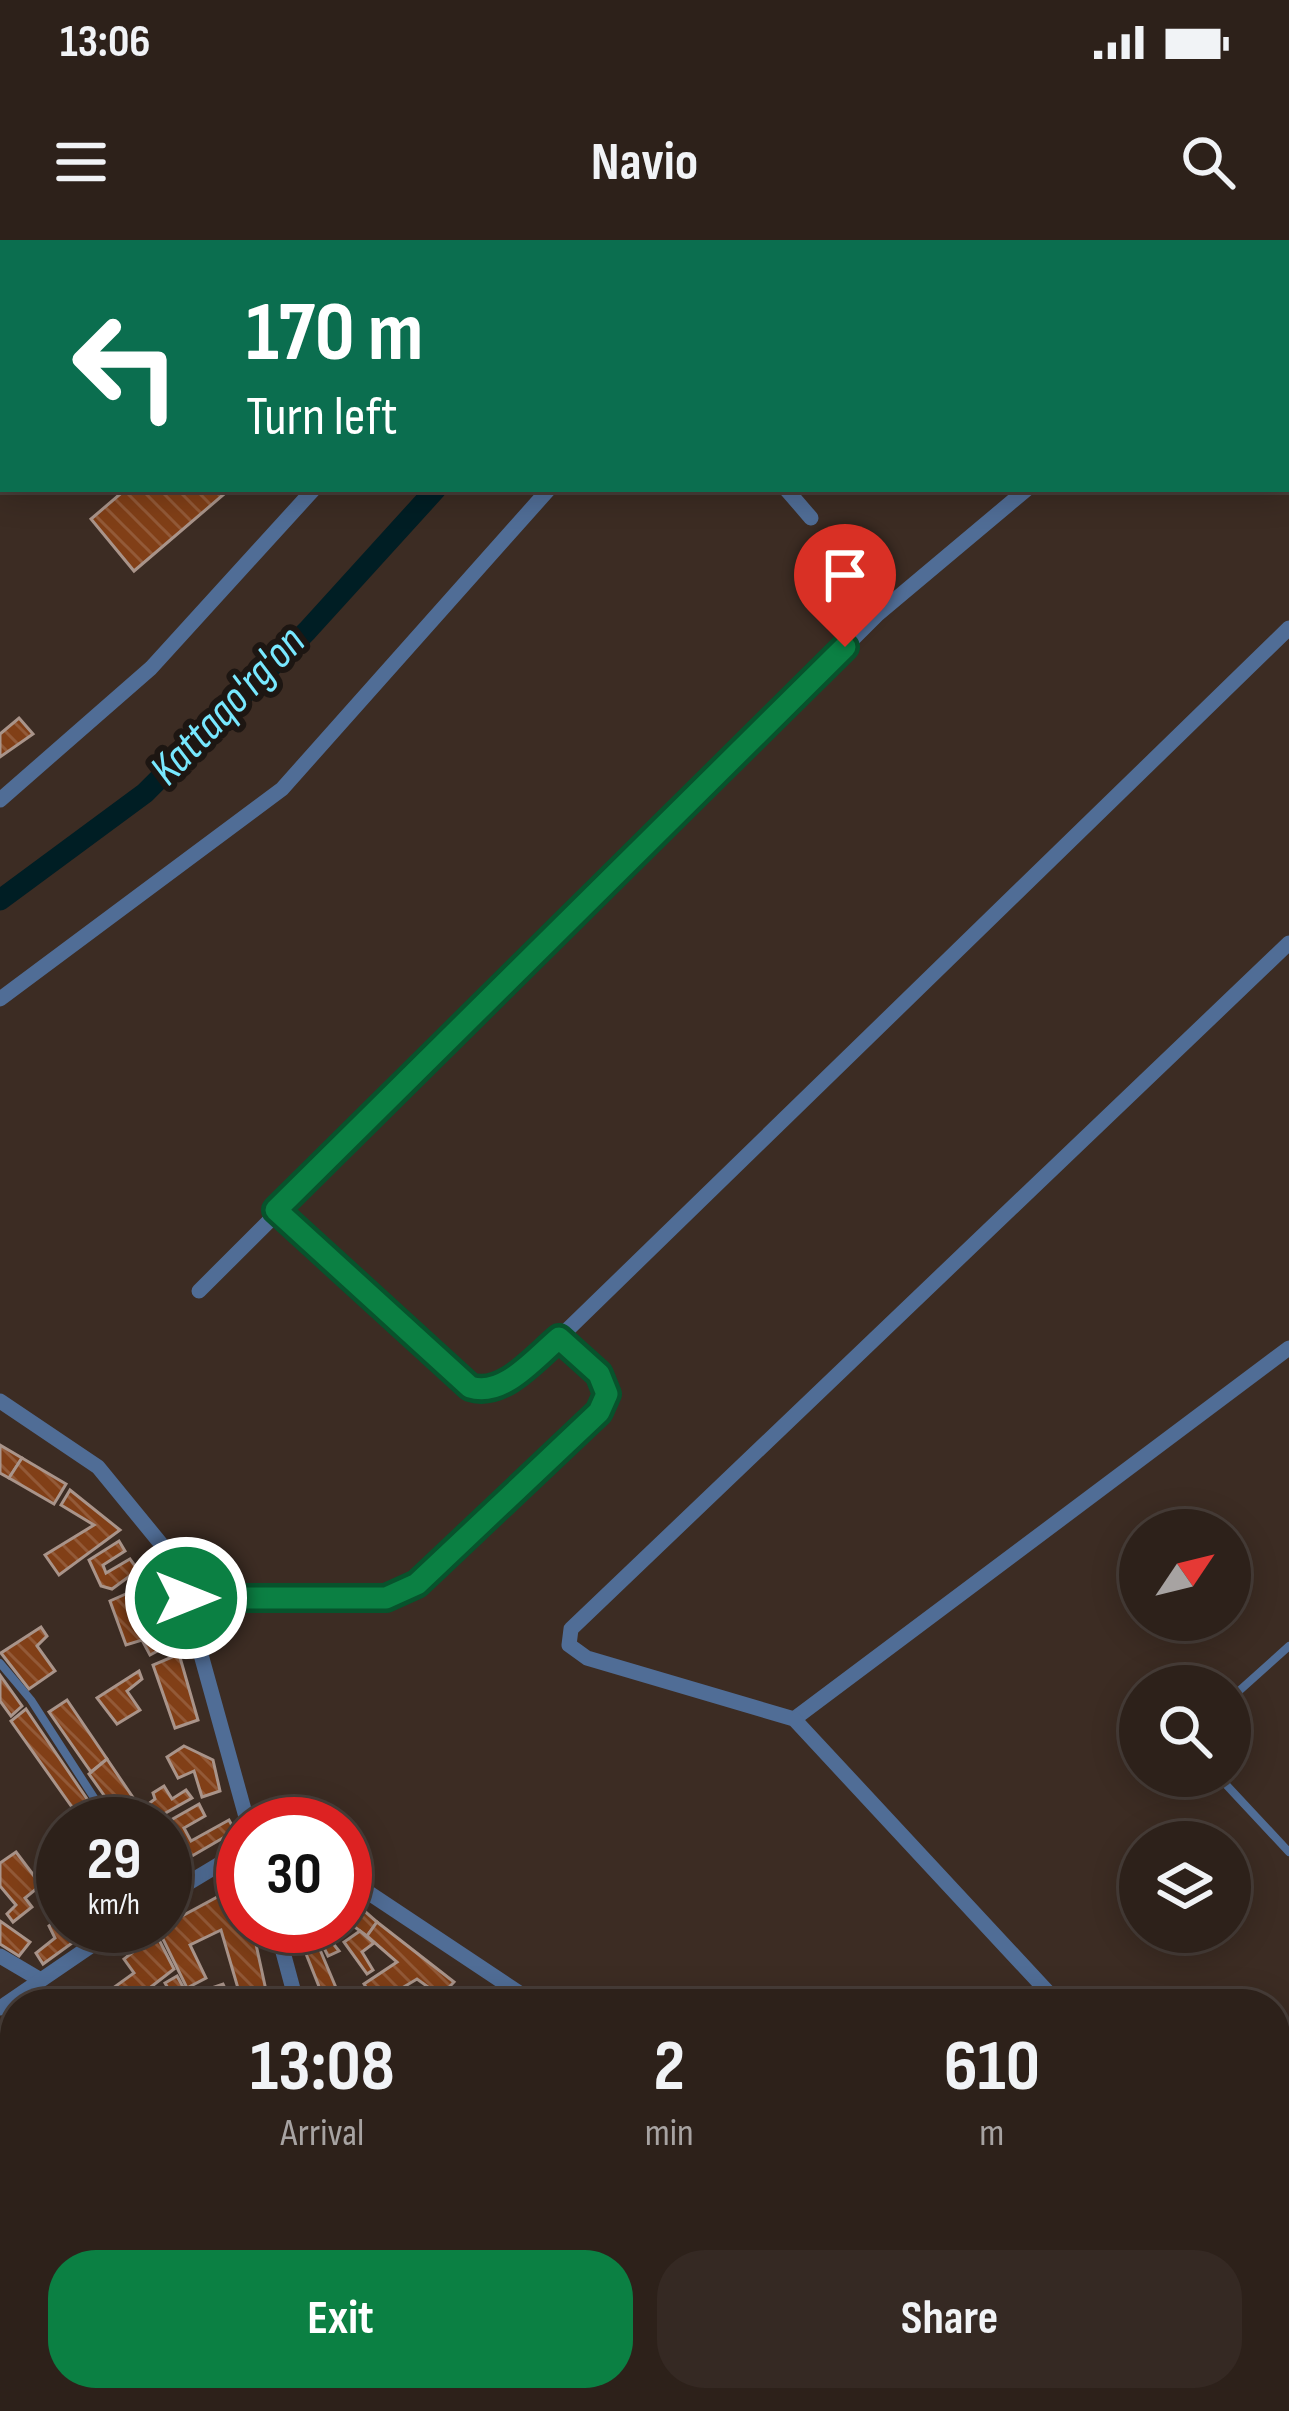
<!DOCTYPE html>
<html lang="en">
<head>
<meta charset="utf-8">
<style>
	:root { --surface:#2d211a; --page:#352923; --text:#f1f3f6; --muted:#a7a3a2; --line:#483e39; --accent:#0b8043 }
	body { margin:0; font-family:"Sofia Sans Condensed",sans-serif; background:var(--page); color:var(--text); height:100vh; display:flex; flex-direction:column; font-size:45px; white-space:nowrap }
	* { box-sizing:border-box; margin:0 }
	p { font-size:39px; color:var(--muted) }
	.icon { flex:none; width:66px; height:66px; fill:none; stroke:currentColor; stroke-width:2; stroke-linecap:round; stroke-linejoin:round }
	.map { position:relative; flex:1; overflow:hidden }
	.drawer { position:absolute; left:0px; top:1749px; width:1290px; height:423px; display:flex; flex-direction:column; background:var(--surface); border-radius:48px 48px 0 0; box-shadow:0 6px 30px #0003,0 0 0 3px var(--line) }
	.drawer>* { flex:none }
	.top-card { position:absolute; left:0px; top:0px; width:1290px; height:252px; box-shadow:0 6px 30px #0003,0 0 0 3px var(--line); background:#0b6e4f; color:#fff; overflow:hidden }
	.needle { width:78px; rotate:55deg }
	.tools { position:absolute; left:1119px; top:1269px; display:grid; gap:24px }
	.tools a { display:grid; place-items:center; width:132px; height:132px; border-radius:50%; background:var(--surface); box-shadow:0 6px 30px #0003,0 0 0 3px var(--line); font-size:60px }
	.speed { position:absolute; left:36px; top:1557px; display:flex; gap:24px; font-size:60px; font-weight:700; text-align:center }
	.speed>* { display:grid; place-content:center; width:156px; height:156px; border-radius:50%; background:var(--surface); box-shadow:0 6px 30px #0003,0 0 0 3px var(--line); line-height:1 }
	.speed small { font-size:30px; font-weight:400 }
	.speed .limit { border:18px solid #d22; background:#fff; color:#111 }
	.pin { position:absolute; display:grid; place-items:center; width:102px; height:102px; color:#fff; margin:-123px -51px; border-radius:50% 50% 50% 0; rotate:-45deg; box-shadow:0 0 12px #0007 }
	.pin .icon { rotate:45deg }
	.me { position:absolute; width:132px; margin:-66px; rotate:90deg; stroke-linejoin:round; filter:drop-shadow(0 0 9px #0008) }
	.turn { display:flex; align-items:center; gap:42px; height:252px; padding:0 48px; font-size:54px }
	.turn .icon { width:156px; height:156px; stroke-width:2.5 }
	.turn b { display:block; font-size:84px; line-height:102px }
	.eta { display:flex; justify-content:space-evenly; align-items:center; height:204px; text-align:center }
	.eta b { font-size:72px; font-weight:700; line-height:84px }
	.cta { display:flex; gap:24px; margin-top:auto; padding:24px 48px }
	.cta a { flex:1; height:138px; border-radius:48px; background:var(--accent); color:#fff; font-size:48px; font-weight:700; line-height:138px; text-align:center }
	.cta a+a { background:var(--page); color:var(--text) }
	.status { display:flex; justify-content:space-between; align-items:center; height:84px; padding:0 60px; background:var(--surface); direction:ltr }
	.status svg { height:33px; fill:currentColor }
	header { display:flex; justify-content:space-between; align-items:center; height:156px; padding:0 48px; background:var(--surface); font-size:54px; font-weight:700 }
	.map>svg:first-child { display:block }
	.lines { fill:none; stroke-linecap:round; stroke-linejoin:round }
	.canal { stroke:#001e24; stroke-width:21 }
	.building { fill:url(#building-back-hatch); stroke:#a9948a; stroke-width:3 }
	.lane { stroke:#506d96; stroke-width:8 }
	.street { stroke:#506d96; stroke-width:15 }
	.secondary { stroke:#618fd0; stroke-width:21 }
	.route-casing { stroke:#07532c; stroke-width:30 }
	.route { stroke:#0b8043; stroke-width:21 }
	.labels { text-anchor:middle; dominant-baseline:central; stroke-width:12; stroke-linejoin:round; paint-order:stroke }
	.water-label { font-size:45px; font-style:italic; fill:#78e8ff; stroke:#1d1612 }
</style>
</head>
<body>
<div class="status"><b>13:06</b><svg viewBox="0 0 49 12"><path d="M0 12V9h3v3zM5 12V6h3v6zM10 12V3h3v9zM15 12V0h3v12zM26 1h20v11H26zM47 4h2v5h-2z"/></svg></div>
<header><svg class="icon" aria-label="menu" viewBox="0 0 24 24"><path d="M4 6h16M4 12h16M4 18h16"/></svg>Navio<svg class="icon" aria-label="search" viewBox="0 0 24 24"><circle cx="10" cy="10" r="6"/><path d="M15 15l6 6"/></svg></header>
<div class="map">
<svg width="1289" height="2171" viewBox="0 0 1289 2171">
	<defs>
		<pattern id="building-back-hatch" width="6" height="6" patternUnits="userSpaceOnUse" patternTransform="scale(3)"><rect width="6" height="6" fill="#813f17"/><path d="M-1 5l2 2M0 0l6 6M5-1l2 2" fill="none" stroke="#935a38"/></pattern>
	</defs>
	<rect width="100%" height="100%" fill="#3c2c23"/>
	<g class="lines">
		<g class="canal">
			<polyline points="661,3 665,0"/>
			<polyline points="0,660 145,553 307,391 436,249"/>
		</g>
	</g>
	<g class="building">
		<polygon points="126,249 230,249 134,331 91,279"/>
		<polygon points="19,478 33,494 0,517 0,494"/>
		<polygon points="0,1205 22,1218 9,1238 0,1233"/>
		<polygon points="22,1218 66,1244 54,1264 9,1238"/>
		<polygon points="70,1250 120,1290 59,1335 45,1315 94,1285 61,1265"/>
		<polygon points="119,1301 125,1311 103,1325 106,1333 130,1319 138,1330 112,1349 101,1346 89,1320"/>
		<polygon points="153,1342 174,1402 150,1415 142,1400 126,1405 110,1361"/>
		<polygon points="41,1387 47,1396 37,1406 55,1431 29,1449 1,1413"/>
		<polygon points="179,1414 198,1480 175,1488 153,1425"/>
		<polygon points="139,1431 142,1439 127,1451 140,1470 117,1484 97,1458"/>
		<polygon points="0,1435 22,1466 11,1476 0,1461"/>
		<polygon points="67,1460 107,1519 91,1532 49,1472"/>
		<polygon points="26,1469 104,1584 84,1584 11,1481"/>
		<polygon points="184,1506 213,1520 220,1551 202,1557 194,1531 178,1538 167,1517"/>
		<polygon points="107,1519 136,1562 118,1575 89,1534"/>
		<polygon points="164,1546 172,1559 186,1550 192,1558 146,1584 122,1584 155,1559 153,1553"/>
		<polygon points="199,1564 205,1576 184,1588 191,1601 229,1580 235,1591 185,1620 180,1613 165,1624 168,1594 164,1584"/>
		<polygon points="16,1612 41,1645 25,1658 32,1667 13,1682 7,1674 16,1665 0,1646 0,1623"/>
		<polygon points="234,1648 243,1662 243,1686 252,1686 267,1755 242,1762 221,1690 190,1705 206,1738 187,1748 158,1689"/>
		<polygon points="345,1654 377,1682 367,1696 345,1680"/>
		<polygon points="63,1675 63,1686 81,1686 86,1693 43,1724 36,1713 55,1698 49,1686"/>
		<polygon points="0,1681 30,1702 19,1716 0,1704"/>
		<polygon points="377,1682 454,1742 433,1764 414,1764 431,1749 417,1739 377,1763 364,1744 397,1722 367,1696"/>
		<polygon points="295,1686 310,1686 342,1762 326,1764"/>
		<polygon points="318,1686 341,1686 327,1696 339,1711 328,1716 314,1688"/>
		<polygon points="360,1691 374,1703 362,1712 373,1730 367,1734 344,1702"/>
		<polygon points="156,1694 174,1729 129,1764 91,1764 134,1733 124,1719"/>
		<polygon points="177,1736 188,1756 223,1744 232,1763 177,1764 165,1743"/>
		<polygon points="12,1822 15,1854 0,1868 0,1831"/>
		<polygon points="15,1998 15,2032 0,2032 0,2014 6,2014 1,2006"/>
		<polygon points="15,2092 15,2124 0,2127 0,2093"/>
		<polygon points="233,2157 263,2157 269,2171 198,2171"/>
		<polygon points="661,2157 721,2157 722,2160 636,2171 633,2161"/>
		<polygon points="858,2157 889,2157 894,2171 861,2171"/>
		<polygon points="1030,2157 1056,2157 1077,2171 1052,2171"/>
	</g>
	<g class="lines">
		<g class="lane">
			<polyline points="0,1423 31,1460 111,1584"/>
			<polyline points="1230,1459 1289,1406"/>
			<polyline points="1218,1536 1289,1612"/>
		</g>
		<g class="street">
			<polyline points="245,0 248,3"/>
			<polyline points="544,3 547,0"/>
			<polyline points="793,3 796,0"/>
			<polyline points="1285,3 1288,0"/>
			<polyline points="786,249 811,278"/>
			<polyline points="0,560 151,428 314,249"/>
			<polyline points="0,759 282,549 549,249"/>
			<path d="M 276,970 L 470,1147 C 503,1158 535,1117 559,1098 L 1289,388"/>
			<polyline points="199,1051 878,374 1027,249"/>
			<polyline points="0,1161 98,1227 175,1321 248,1584"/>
			<polyline points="186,1358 386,1358 417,1344 599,1173 607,1154 599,1134 559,1098"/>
			<polyline points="794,1479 1289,1108"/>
			<polyline points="345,1637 536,1764"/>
			<polyline points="165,1657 243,1610"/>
			<polyline points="276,1686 297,1764"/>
			<polyline points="0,1716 39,1739"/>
			<polyline points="1059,1764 794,1479 587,1418 569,1405 571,1389 1289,703"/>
			<polyline points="0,1768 120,1686"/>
			<polyline points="1275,1984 1289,1998"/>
			<polyline points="287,2157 292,2171"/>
			<polyline points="458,2157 464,2171"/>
		</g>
		<g class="secondary">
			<polyline points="0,2063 15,2062"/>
			<polyline points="1123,2157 1144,2171"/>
		</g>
	</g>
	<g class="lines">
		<defs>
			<path id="route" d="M 186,1358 L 386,1358 L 417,1344 L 599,1172 L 607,1154 L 599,1134 L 559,1098 C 535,1118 503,1158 470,1147 L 276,970 L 845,407"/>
		</defs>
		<use href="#route" class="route-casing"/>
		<use href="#route" class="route"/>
	</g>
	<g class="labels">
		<g class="water-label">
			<text transform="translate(228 466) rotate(-46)">Kattaqo'rg'on</text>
		</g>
	</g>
</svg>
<div class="tools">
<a><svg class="needle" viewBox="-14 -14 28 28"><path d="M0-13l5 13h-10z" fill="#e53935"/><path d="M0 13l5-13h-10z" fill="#a7a3a2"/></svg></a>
<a><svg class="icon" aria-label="search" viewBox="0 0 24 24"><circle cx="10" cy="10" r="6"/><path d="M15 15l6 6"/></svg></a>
<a><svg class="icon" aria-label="layers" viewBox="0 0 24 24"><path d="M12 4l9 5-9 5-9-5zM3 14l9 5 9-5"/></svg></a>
</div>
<div class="speed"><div>29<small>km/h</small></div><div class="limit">30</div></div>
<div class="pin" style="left:845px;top:407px;background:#d93025"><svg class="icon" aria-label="arrive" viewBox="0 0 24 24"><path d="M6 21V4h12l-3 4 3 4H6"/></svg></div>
<svg class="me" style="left:186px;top:1358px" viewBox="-20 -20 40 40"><circle r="17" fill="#0b8043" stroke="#fff" stroke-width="3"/><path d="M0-11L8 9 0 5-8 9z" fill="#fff"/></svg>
<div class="top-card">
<div class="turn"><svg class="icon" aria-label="left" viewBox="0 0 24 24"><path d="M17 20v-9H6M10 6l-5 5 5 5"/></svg><div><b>170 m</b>Turn left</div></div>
</div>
<section class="drawer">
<div class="eta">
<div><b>13:08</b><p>Arrival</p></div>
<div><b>2</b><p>min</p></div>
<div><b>610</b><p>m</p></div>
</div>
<div class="cta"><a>Exit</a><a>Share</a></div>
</section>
</div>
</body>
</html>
